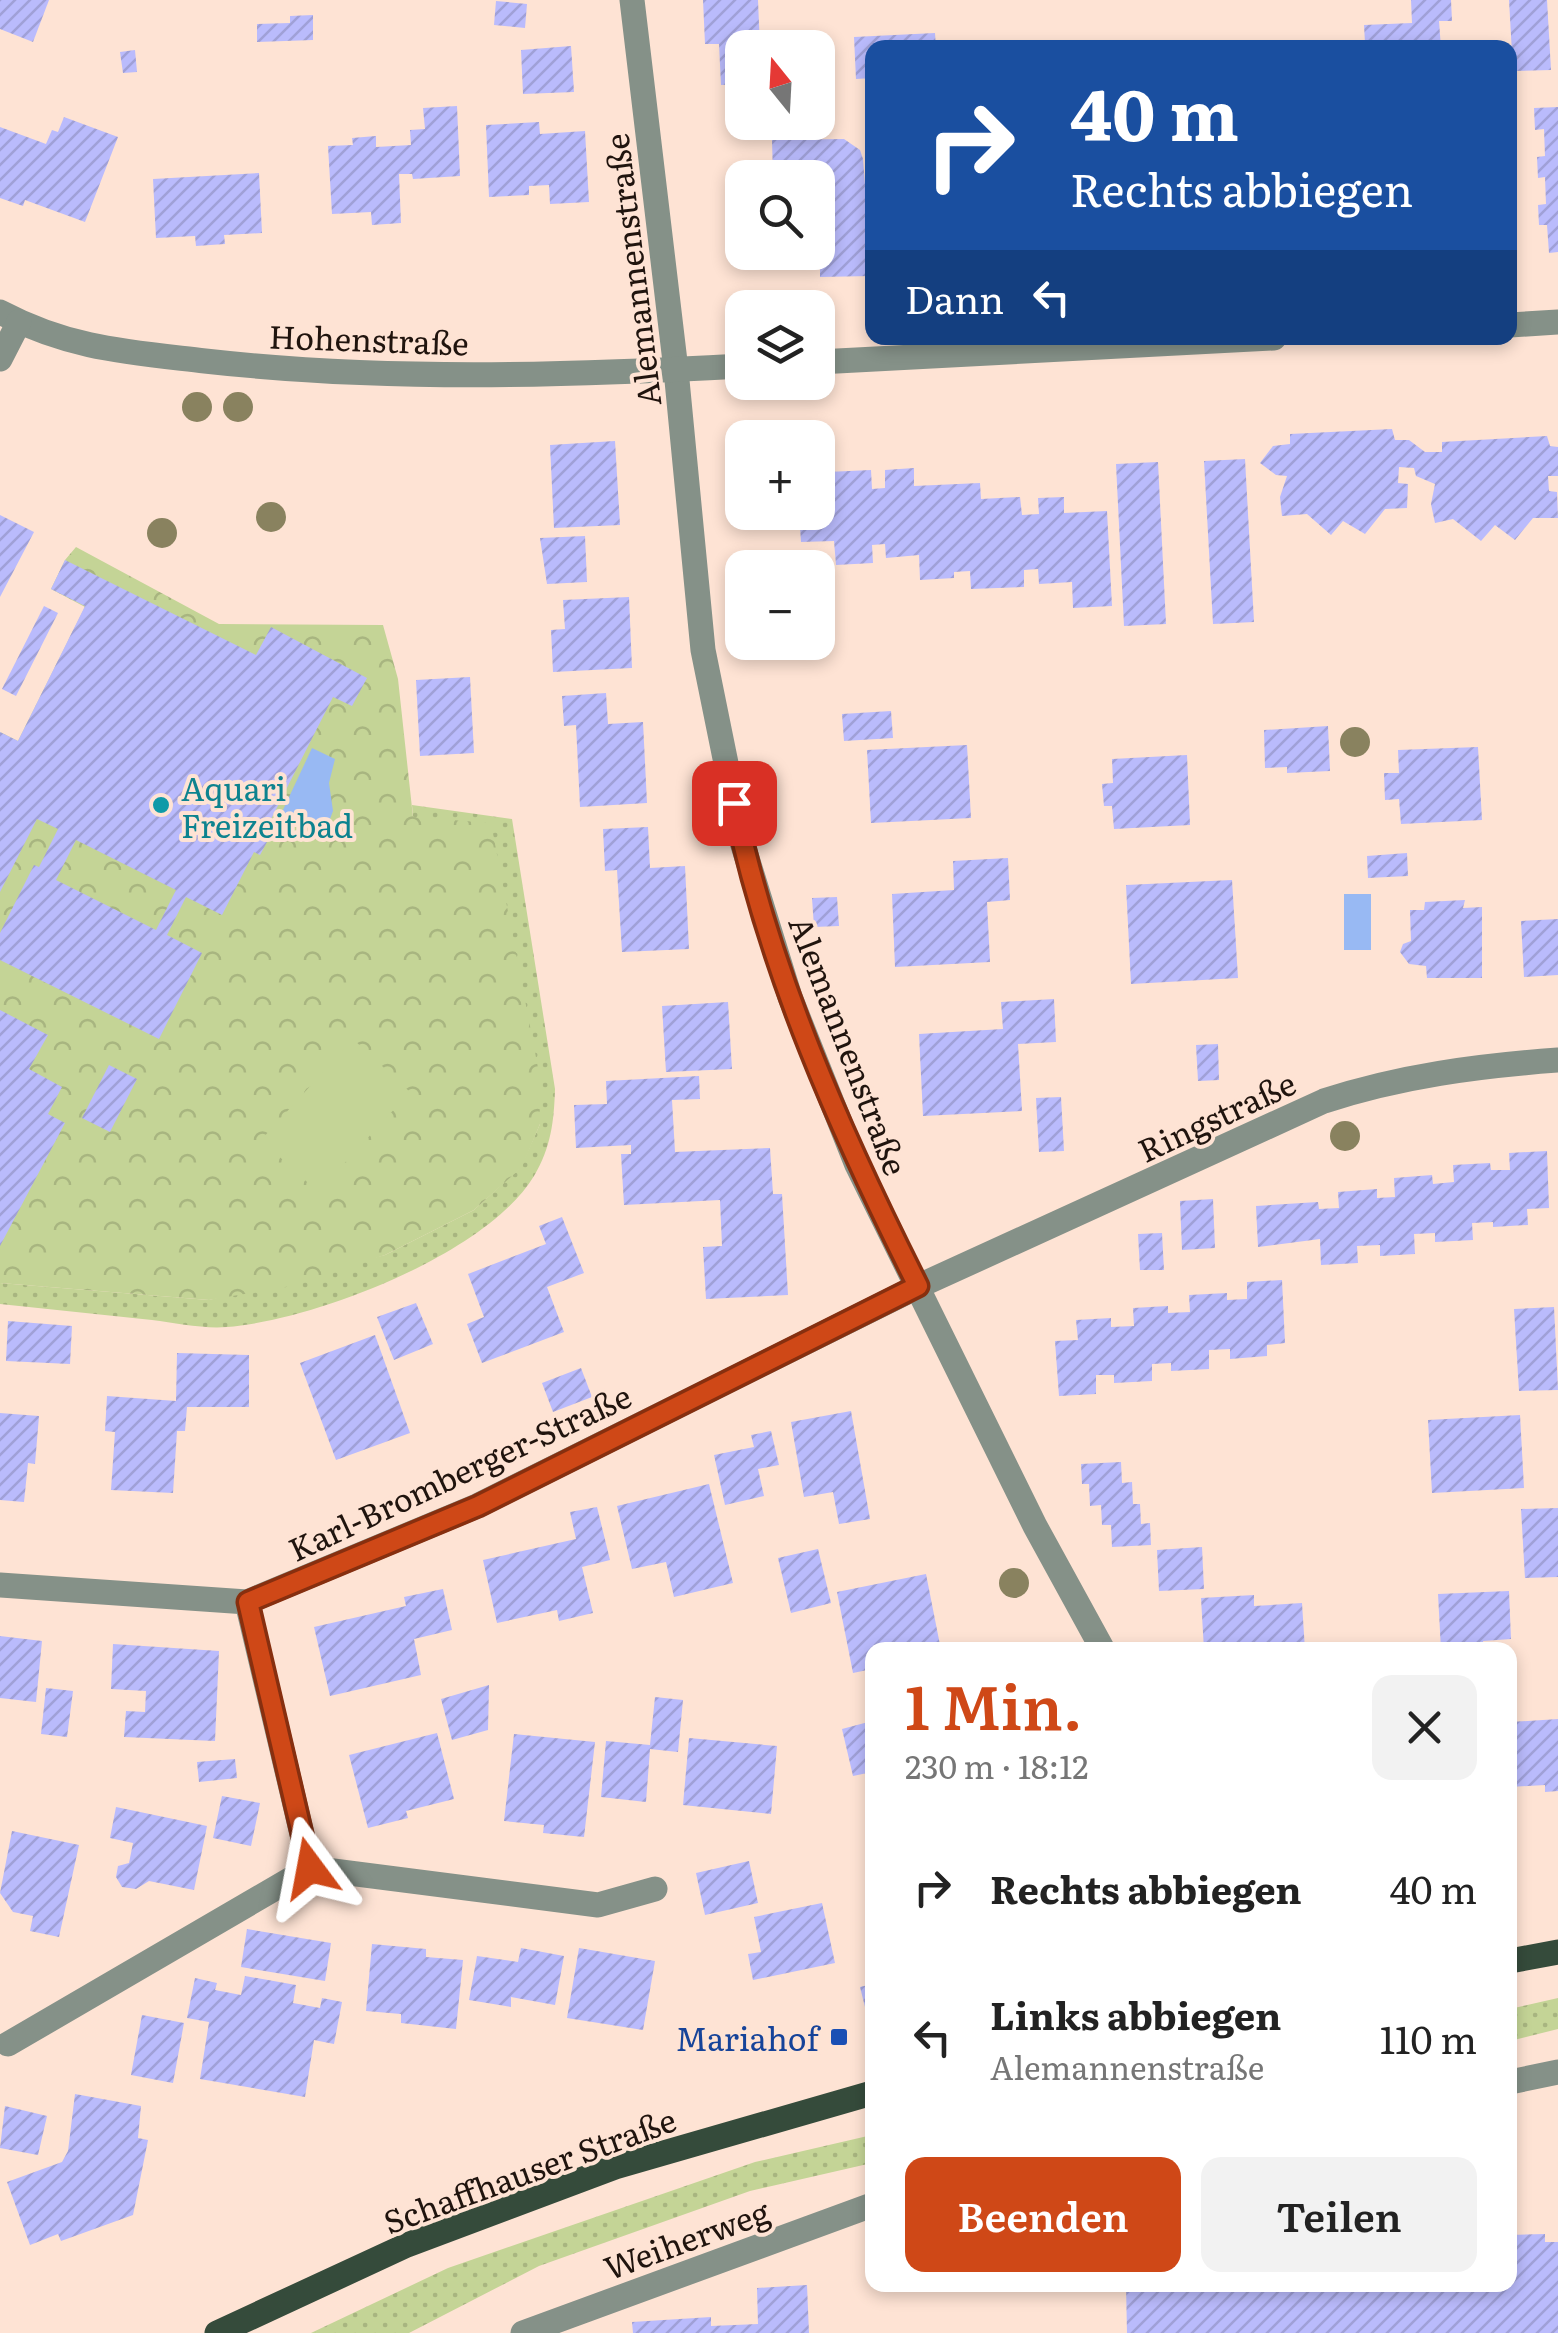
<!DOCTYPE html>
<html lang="de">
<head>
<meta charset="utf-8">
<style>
	:root { --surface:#fff; --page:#f2f2f2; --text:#222; --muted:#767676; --accent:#cf4817 }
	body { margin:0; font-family:Literata,serif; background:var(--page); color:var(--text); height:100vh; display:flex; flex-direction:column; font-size:38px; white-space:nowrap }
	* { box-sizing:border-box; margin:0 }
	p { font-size:32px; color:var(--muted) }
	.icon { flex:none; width:55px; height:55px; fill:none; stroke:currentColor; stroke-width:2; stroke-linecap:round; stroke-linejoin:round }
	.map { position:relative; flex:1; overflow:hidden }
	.sheet { position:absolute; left:865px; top:1642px; width:652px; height:650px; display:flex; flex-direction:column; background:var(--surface); border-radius:20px; box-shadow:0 5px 15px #0003 }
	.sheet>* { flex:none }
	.hud { position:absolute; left:865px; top:40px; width:652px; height:305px; border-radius:20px; box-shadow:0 5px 15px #0003; background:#1a4fa0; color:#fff; overflow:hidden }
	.needle { width:65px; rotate:342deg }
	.buttons { position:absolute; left:725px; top:30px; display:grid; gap:20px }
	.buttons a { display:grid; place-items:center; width:110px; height:110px; border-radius:20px; background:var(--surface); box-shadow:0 5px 15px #0003; font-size:50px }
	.pin { position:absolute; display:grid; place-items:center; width:85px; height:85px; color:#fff; margin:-42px; border-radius:20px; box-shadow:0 5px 15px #0006 }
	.me { position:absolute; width:110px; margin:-55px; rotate:347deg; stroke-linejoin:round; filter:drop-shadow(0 0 8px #0008) }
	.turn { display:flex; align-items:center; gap:35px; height:210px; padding:0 40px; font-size:45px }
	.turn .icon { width:130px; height:130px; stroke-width:2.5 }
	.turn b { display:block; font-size:70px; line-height:85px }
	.then { display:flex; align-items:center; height:95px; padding:0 40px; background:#0003; gap:20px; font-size:38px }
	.round { display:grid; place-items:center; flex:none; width:105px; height:105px; border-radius:20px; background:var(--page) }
	.overview { display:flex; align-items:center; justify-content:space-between; height:170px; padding:0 40px }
	h1 { font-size:60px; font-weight:600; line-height:75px; color:var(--accent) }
	.button { display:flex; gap:20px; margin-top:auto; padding:20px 40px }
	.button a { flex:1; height:115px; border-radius:20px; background:var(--accent); color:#fff; font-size:40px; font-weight:600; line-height:115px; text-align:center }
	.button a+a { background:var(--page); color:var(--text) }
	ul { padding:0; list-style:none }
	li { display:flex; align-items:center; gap:30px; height:150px; padding:0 40px }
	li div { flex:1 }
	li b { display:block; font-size:38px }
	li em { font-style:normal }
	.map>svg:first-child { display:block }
	.grass { fill:url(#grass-dots) }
	.park { fill:url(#park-crowns) }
	.garden { fill:#c4d496 }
	.water { fill:#98b9f3 }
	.building { fill:url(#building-hatch); fill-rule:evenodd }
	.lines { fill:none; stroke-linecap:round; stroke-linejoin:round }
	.minor { stroke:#859188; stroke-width:25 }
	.major { stroke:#354b3b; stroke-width:25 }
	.tree { fill:#89825f }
	.route-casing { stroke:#872f0f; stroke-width:25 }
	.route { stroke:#cf4817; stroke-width:18 }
	.culture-dot { fill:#0f9aa8; stroke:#fee3d4; stroke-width:4 }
	.transit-dot { fill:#1a4fb4; stroke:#fee3d4; stroke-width:4 }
	.labels { text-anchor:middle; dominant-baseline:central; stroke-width:8; stroke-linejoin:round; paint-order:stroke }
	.street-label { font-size:32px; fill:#20140e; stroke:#fee3d4 }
	.culture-label { font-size:32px; fill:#0d838f; stroke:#fee3d4; text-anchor:start }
	.transit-label { font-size:32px; fill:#164399; stroke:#fee3d4; text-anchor:end }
</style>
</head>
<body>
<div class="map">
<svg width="1558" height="2333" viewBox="0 0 1558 2333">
	<defs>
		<pattern id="grass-dots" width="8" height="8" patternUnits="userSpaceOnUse" patternTransform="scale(2.5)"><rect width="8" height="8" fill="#c4d496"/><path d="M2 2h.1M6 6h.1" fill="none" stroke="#a8b580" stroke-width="1.8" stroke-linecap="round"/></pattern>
		<pattern id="park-crowns" width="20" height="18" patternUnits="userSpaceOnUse" patternTransform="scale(2.5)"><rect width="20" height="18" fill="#c4d496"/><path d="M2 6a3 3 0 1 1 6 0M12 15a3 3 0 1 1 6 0" fill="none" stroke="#a8b580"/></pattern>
		<pattern id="building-hatch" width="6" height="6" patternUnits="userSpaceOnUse" patternTransform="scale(2.5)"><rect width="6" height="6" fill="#babbfc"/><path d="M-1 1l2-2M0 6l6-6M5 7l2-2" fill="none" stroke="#a0a0d7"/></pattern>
	</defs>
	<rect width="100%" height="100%" fill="#fee3d4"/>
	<g class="grass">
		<path d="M 412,805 L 512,819 L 555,1089 C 554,1121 551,1148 534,1176 C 487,1254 315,1320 227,1327 C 203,1329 176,1323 152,1320 C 101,1315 51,1309 0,1304 L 0,1283 L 209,1300 L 385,1255 L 474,1210 L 521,1167 L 540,1124 L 413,817 Z"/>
		<polygon points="1558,1998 1558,2029 1510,2041 1510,2009"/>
		<polygon points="872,2135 872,2163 750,2191 539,2266 409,2333 311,2333 448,2268 755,2162"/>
	</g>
	<polygon class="park" points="76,547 219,624 383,625 398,679 413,817 491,823 539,1073 540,1124 522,1167 474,1210 385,1255 291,1286 209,1300 0,1283 0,732 18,741 85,607 51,589 65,560"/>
	<polygon class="garden" points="353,1039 410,1092 318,1192 261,1140"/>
	<g class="water">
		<polygon points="312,748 335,759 329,783 333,811 325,832 282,812"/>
		<rect x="1344" y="894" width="27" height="56"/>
	</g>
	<g class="building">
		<polygon points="0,0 49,0 33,42 0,29"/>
		<polygon points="703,0 758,0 760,48 742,48 742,84 721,85 719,44 705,44"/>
		<polygon points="1411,0 1451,0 1452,21 1439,21 1441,48 1352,48 1352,43 1365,43 1364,25 1412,23"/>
		<polygon points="1509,0 1547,0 1551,70 1513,71"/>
		<polygon points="496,1 527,4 525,28 494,25"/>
		<polygon points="313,15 313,40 257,42 257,24 290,23 290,16"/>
		<polygon points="935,33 936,48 872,48 872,78 856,79 854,37"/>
		<polygon points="571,46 574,92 523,94 521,50"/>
		<polygon points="135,50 137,72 123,73 120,52"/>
		<polygon points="457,106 460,176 413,179 412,174 399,174 401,223 372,225 371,212 332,214 328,146 353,145 352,138 376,136 376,147 411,145 410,130 425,129 423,108"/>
		<polygon points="1558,107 1558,252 1549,253 1547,225 1539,225 1538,205 1546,204 1545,177 1538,178 1537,157 1545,156 1544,129 1535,130 1534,108"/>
		<polygon points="64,117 118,137 85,222 25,200 23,206 0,198 0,127 46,144 52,130 58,132"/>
		<polygon points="539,122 540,134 585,131 589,202 550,204 549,185 529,186 529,195 489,197 486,125"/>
		<polygon points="844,139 860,150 863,159 867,211 872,211 872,276 820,277 820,265 807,265 806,252 818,252 818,178 773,178 772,140"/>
		<polygon points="259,173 262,233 224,235 225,244 196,246 195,236 156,238 153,179"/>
		<polygon points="1392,429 1395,440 1409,440 1425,452 1442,452 1442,442 1547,436 1550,446 1558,447 1558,476 1548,476 1549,491 1557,492 1558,518 1533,518 1515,540 1495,525 1481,541 1453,519 1435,523 1431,504 1435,484 1416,476 1414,468 1399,467 1398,483 1408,484 1407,508 1385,509 1365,534 1343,521 1331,535 1307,514 1282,516 1280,497 1287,476 1276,475 1260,463 1273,446 1290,444 1290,434"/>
		<polygon points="615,441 620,525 554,528 550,445"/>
		<polygon points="826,451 827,472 871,470 872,489 885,488 885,470 914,468 914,486 980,483 981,499 1020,497 1022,515 1039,514 1038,498 1064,497 1064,513 1107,511 1112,606 1073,608 1072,582 1039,584 1038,569 1024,570 1024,587 971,589 970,571 954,572 954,578 920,580 919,555 886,558 885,544 872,545 873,563 836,565 834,541 801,542 799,512 818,512 818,452"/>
		<polygon points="1245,459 1254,622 1213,624 1204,461"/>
		<polygon points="1158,462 1166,624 1124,626 1116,464"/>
		<polygon points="0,515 34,532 0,597"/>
		<polygon points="585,536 587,582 547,584 540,538"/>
		<path d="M 65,560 L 256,655 L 271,627 L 367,678 L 352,706 L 333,697 L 261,839 L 267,842 L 260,855 L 254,852 L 222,915 L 186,897 L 167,935 L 202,953 L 159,1039 L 0,960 L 0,933 L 34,865 L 39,867 L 58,829 L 37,819 L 0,892 L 0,732 L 18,741 L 85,606 L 51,589 ZM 76,840 L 176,890 L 156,930 L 56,880 Z"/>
		<polygon points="629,597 632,668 553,672 551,630 565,629 563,600"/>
		<polygon points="44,606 58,613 16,696 2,689"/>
		<polygon points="470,677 474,753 420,756 416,680"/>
		<polygon points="606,693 608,724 643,722 647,803 580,807 576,725 564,726 562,696"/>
		<polygon points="891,711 893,738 844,741 842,714"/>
		<polygon points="1328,726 1330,771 1287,773 1287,767 1265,768 1264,730"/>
		<polygon points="967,745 971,818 871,823 867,750"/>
		<polygon points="1478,747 1482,820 1401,824 1399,799 1385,800 1384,773 1399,773 1398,750"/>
		<polygon points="1187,755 1190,825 1114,829 1112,806 1104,806 1102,784 1113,783 1112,759"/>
		<polygon points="648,827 650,868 685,866 689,949 622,952 617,870 605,871 603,829"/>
		<polygon points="1407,853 1408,876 1368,878 1367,856"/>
		<polygon points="1008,858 1010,900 987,902 990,962 895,967 892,894 954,890 953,861"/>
		<polygon points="1232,880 1238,978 1131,984 1126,885"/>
		<polygon points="837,897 839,926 814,927 812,898"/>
		<polygon points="1465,900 1463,908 1482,907 1482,978 1427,978 1426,966 1409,964 1400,952 1403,944 1411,941 1410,910 1424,910 1425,902"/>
		<polygon points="1558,919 1558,975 1524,977 1521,921"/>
		<polygon points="1054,999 1056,1042 1018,1044 1022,1111 923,1116 919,1034 1003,1029 1001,1002"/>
		<polygon points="728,1002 732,1069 666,1072 662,1006"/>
		<polygon points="0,1010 48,1035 29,1069 62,1087 48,1114 65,1123 0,1246"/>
		<polygon points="1218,1044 1219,1080 1198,1081 1196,1045"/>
		<polygon points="109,1065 137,1079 110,1132 82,1118"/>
		<polygon points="699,1076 700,1099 672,1100 675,1152 770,1148 773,1194 782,1194 788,1295 706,1299 703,1247 722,1246 720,1200 624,1205 621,1154 631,1154 631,1145 576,1148 574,1105 607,1104 606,1081"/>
		<polygon points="1061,1097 1064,1151 1039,1152 1036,1098"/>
		<polygon points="1547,1151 1549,1208 1527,1209 1528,1225 1493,1227 1493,1222 1472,1223 1473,1240 1435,1242 1435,1233 1414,1234 1415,1254 1380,1256 1380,1245 1357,1246 1358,1263 1321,1265 1320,1239 1258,1247 1256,1206 1318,1202 1319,1209 1339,1208 1338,1192 1377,1189 1377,1198 1395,1197 1394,1178 1432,1175 1433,1184 1454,1182 1453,1165 1490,1163 1491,1170 1510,1170 1509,1153"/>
		<polygon points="1213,1199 1215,1248 1182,1250 1180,1201"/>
		<polygon points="562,1217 584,1273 547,1287 564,1332 482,1363 467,1324 484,1317 468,1274 546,1244 539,1226"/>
		<polygon points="1162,1233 1164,1270 1140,1270 1138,1234"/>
		<polygon points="1282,1280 1285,1343 1267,1345 1267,1356 1230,1359 1230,1349 1209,1350 1209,1369 1171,1371 1171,1363 1152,1364 1152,1381 1114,1383 1114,1375 1096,1375 1096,1394 1059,1396 1055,1341 1078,1340 1076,1320 1111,1318 1111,1327 1134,1326 1133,1308 1168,1306 1168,1313 1190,1312 1189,1295 1227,1293 1227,1300 1247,1299 1247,1282"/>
		<polygon points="416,1303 433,1344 394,1360 377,1317"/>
		<polygon points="1554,1307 1558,1390 1519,1391 1514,1309"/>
		<polygon points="8,1321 72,1326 70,1364 6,1361"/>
		<polygon points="375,1335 410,1433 336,1460 300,1363"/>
		<polygon points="177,1353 249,1355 249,1407 187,1407 185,1431 177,1431 173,1493 111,1490 115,1432 105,1431 107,1396 176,1401"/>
		<polygon points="581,1368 592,1397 553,1412 542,1383"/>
		<polygon points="851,1411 870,1519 839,1524 833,1492 804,1497 791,1422"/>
		<polygon points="0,1413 39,1416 35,1464 28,1463 24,1502 0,1500"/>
		<polygon points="1520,1415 1524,1488 1432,1493 1428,1420"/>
		<polygon points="771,1431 779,1465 758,1469 764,1496 725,1505 714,1455 754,1447 751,1435"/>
		<polygon points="1121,1462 1122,1483 1132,1482 1133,1504 1140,1504 1141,1524 1150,1523 1151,1545 1112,1547 1111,1525 1102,1525 1101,1505 1090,1506 1089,1484 1082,1484 1081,1464"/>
		<polygon points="709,1484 733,1583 674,1597 666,1562 632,1569 617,1506"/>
		<polygon points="597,1507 610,1560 582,1567 593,1613 559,1621 557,1610 497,1623 483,1560 576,1539 570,1512"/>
		<polygon points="1558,1508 1558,1577 1525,1578 1521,1509"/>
		<polygon points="1202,1547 1204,1589 1159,1591 1157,1550"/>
		<polygon points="818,1549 831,1603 791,1613 778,1558"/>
		<polygon points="926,1574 941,1650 872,1650 872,1669 853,1673 837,1592"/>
		<polygon points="443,1589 452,1630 414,1639 421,1675 330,1696 314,1627 406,1606 404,1597"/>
		<polygon points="1509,1591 1511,1639 1483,1641 1484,1650 1441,1650 1438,1594"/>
		<polygon points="1254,1595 1254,1606 1302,1603 1305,1650 1204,1650 1201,1598"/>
		<polygon points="0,1636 42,1641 36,1702 0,1698"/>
		<polygon points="113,1644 219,1651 215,1741 124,1737 126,1711 145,1712 146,1691 111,1689"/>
		<polygon points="489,1685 488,1730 452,1740 441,1699"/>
		<polygon points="46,1688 73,1691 67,1737 41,1734"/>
		<polygon points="655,1697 683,1700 678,1752 650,1749 646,1802 601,1797 606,1741 650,1745"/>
		<polygon points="1558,1719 1558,1791 1545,1792 1545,1785 1510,1787 1510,1722"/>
		<polygon points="872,1721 872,1772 853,1776 842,1729"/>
		<polygon points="437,1733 454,1799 406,1811 408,1818 368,1828 349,1755"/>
		<polygon points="514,1734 595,1742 584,1837 543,1833 544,1825 504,1821"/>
		<polygon points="689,1738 777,1746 771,1814 683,1805"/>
		<polygon points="235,1759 237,1778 199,1782 197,1762"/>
		<polygon points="222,1796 260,1803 251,1846 213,1838"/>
		<polygon points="116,1807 207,1826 194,1890 149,1881 136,1889 122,1887 116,1877 118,1866 129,1863 133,1843 110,1838"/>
		<polygon points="12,1831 79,1845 59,1937 30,1931 33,1916 13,1912 0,1893"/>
		<polygon points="749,1861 758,1903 705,1915 696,1873"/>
		<polygon points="822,1903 835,1963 753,1980 748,1954 761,1952 754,1917"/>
		<polygon points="247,1929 331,1943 325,1981 241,1967"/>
		<polygon points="372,1944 426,1949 426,1957 463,1960 456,2029 401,2023 401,2014 366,2011"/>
		<polygon points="521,1948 564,1956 555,2005 511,1997 511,2007 469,2000 477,1956 518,1962"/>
		<polygon points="579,1948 655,1961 643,2030 567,2018"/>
		<polygon points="245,1976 296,1985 293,2003 320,2008 322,1998 342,2002 334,2044 314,2040 305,2097 200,2079 209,2022 187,2018 195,1978 217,1983 215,1990 241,1995"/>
		<polygon points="872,1984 872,2014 867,2015 860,1987"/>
		<polygon points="142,2015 184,2023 173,2083 131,2075"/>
		<polygon points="75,2094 141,2106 138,2138 148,2140 133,2215 61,2241 58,2234 30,2245 7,2182 62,2162 68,2151"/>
		<polygon points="5,2106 47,2116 38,2155 0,2148"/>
		<polygon points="1545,2234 1545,2242 1558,2242 1558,2333 1127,2333 1126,2285 1510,2285 1510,2235"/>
		<polygon points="807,2285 809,2333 633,2333 632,2322 711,2317 711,2326 758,2324 757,2288"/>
	</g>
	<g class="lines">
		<g class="minor">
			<polyline points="632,0 676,370 703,650 742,842 790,997 857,1165 1035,1526 1103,1650"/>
			<path d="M 0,312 C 70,349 128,352 205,361 C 383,381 563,376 742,366"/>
			<polyline points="1510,325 1558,322"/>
			<polyline points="0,359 19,322"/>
			<polyline points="818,362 1274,338"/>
			<path d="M 0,1585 L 247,1602 L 477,1506 L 919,1286 L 1324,1101 C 1401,1076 1477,1066 1558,1060"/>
			<polyline points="310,1868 598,1905 655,1889"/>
			<polyline points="8,2044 310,1868 247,1602"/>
			<polyline points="1510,2082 1558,2072"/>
			<polyline points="523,2333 872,2205"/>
		</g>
		<g class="major">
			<polyline points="1510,1961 1558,1952"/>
			<polyline points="217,2333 407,2245 615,2167 872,2093"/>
		</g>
	</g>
	<g class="tree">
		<circle cx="197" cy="407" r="15"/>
		<circle cx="238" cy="407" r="15"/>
		<circle cx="271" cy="517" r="15"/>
		<circle cx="162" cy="533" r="15"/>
		<circle cx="1355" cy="742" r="15"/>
		<circle cx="1345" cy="1136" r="15"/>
		<circle cx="1014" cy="1583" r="15"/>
	</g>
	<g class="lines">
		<defs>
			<path id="route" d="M 310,1868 L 248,1602 L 478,1506 L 918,1286 C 841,1133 769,972 734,803"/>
		</defs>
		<use href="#route" class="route-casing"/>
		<use href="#route" class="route"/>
	</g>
	<circle class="culture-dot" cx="161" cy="805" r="10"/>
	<rect class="transit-dot" x="829" y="2027" width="20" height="20" rx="5"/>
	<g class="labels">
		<g class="street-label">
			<text transform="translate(631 270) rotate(-97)">Alemannenstraße</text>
			<text transform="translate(369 338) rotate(2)">Hohenstraße</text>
			<text transform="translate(850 1045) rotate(69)">Alemannenstraße</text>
			<text transform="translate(1216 1115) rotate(-25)">Ringstraße</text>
			<text transform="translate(459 1471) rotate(-25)">Karl-Bromberger-Straße</text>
			<text transform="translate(529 2169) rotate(-20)">Schaffhauser Straße</text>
			<text transform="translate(686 2238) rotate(-20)">Weiherweg</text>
		</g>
		<g class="culture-label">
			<text x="181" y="787">Aquari<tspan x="181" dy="37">Freizeitbad</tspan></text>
		</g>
		<g class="transit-label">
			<text x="819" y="2037">Mariahof</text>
		</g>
	</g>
</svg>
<div class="buttons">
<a><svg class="needle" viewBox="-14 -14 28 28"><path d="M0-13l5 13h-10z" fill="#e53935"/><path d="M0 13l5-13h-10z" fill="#767676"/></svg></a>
<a><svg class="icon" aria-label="search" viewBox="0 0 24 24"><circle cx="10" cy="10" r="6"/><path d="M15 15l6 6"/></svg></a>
<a><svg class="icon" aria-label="layers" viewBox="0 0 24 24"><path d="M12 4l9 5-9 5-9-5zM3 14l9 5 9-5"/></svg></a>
<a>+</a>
<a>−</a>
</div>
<div class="pin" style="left:734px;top:803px;background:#d93025"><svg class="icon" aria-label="arrive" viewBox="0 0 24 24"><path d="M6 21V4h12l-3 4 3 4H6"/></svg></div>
<svg class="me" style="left:310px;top:1868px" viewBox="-20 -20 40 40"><path d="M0-17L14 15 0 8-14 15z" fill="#cf4817" stroke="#fff" stroke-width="4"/></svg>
<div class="hud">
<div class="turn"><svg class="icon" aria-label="right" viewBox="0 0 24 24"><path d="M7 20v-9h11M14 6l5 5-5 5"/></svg><div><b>40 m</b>Rechts abbiegen</div></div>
<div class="then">Dann<svg class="icon" aria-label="left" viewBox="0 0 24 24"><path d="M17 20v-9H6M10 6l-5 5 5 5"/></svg></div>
</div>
<section class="sheet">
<div class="overview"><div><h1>1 Min.</h1><p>230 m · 18:12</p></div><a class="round"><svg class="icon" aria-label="close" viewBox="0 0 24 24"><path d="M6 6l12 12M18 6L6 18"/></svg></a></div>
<ul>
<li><svg class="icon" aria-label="right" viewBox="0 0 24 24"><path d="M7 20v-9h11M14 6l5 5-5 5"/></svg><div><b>Rechts abbiegen</b></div><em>40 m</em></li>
<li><svg class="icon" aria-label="left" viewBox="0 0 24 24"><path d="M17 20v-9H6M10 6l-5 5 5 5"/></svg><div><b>Links abbiegen</b><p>Alemannenstraße</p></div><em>110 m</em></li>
</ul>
<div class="button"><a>Beenden</a><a>Teilen</a></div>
</section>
</div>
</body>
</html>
